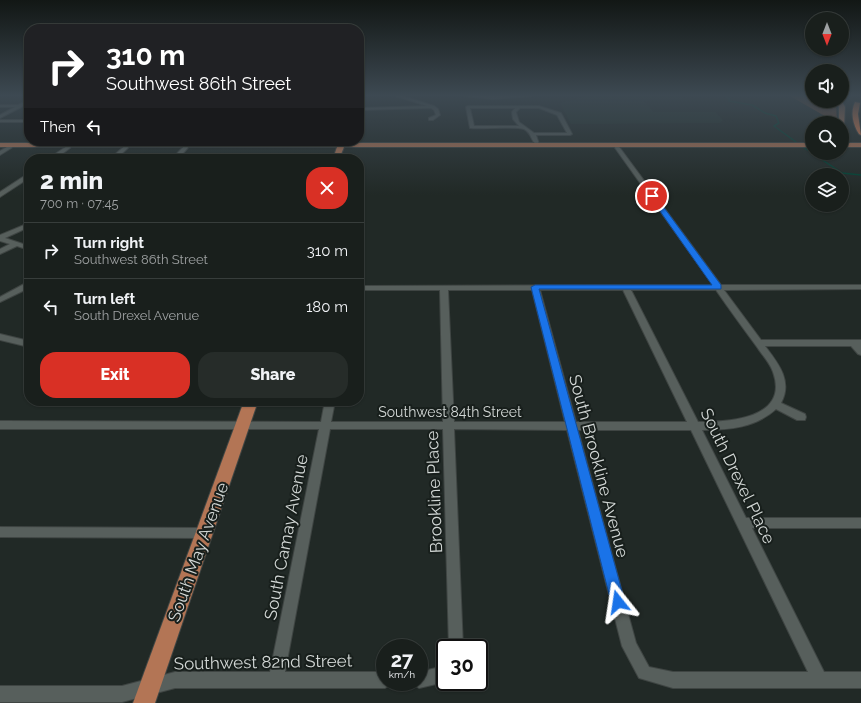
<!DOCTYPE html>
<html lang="en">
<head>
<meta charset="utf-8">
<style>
	:root { --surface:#191f1c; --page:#262c29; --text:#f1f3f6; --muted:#9fa2a3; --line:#373d3b; --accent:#d93025 }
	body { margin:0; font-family:Raleway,sans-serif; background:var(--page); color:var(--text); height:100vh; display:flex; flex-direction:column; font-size:15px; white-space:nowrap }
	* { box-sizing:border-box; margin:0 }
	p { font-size:13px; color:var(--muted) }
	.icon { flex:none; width:22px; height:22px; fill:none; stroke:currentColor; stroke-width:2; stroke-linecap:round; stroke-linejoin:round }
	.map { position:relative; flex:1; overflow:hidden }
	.sheet { position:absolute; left:24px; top:154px; width:340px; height:252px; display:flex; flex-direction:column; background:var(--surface); border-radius:16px; box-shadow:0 1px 3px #0004,0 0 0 1px var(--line) }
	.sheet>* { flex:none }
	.top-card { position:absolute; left:24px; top:24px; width:340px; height:122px; border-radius:16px; box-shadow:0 1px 3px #0004,0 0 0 1px var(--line); background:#202124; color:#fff; overflow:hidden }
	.needle { width:26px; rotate:180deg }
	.controls { position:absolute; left:805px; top:12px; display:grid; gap:8px }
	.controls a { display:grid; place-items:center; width:44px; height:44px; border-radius:50%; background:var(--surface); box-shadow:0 1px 3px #0004,0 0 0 1px var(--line); font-size:20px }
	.speed { position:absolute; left:376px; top:639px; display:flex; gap:8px; font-size:20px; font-weight:700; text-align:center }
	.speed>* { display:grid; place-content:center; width:52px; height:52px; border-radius:50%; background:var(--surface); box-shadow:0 1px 3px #0004,0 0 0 1px var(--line); line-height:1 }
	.speed small { font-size:10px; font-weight:400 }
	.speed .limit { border:2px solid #111; border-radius:6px; background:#fff; color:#111 }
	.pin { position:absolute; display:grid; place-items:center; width:34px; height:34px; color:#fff; margin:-17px; border:2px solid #fff; border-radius:50%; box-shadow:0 1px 4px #0007 }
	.me { position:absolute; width:44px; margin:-22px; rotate:345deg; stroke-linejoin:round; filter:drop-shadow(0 0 3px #0008) }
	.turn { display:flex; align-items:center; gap:14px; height:84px; padding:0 16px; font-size:18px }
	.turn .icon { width:52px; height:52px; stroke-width:2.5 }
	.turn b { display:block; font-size:28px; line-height:34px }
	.then { display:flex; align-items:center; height:38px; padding:0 16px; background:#0003; gap:8px; font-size:15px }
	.round { display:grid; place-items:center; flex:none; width:42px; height:42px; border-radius:16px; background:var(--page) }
	.summary { display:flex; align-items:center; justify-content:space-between; height:68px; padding:0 16px }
	h1 { font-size:24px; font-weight:800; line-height:30px }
	.action { display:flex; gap:8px; margin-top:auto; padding:8px 16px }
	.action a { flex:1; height:46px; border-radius:16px; background:var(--accent); color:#fff; font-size:16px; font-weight:800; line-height:46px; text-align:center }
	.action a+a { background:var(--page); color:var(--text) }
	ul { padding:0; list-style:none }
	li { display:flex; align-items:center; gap:12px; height:56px; padding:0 16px; border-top:1px solid var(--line) }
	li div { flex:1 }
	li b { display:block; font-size:15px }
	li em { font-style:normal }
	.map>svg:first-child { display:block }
	.built { fill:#23322c }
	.green { fill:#71422c }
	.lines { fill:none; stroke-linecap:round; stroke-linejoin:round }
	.stream { stroke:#014333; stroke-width:1.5 }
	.minor-casing { stroke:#3f4543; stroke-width:2 }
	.major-casing { stroke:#3f4543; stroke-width:2 }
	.highway-casing { stroke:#3f4543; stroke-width:2 }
	.minor { fill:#575f5c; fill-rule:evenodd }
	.major { fill:#b37555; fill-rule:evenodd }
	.highway { fill:#f08450; fill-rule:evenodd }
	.route { fill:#1a73e8; stroke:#114b97 }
	.labels { text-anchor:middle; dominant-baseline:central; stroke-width:4; stroke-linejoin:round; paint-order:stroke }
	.street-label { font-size:14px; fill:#d3d8d6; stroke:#181f1c }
	.near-street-label { font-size:17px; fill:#d3d8d6; stroke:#181f1c }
</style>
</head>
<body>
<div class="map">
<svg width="861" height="703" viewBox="0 0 861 703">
	<rect width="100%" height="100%" fill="#212926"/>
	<polygon class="built" points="587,96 680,96 682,98 680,100 643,101 654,112 715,112 723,120 720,123 571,124 560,103"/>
	<polygon class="green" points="790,96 812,96 812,101 834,101 836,104 837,123"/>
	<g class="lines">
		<g class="stream">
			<polyline points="725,96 730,99 729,101 752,105 765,113 776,116 779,123 774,126 796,142"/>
			<polyline points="803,147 812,153"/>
			<polyline points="812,153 842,173 861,175"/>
		</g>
		<defs>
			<g id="minor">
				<polygon points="396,96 403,96 434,106 438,109 440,115 433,120 429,120 429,118 436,115 434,110 431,108 359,110 359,108 427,106"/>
				<polygon points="465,96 532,96 493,99"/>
				<polygon points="29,100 29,103 0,118 0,115 15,107 0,107 0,105 18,105"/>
				<path d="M 468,106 L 539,106 L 561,113 L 572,134 L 570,135 L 536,135 L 539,144 L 537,145 C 531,142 532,133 524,129 C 517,126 481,129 470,128 L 466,107 ZM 470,108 L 515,108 L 512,112 L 513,119 L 519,126 L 474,126 ZM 520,108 L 539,108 L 557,115 L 567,133 L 534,133 L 519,122 L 516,112 Z"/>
				<rect x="0" y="120" width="29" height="2"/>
				<polygon points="128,143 132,144 116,159 110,159"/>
				<polygon points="187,143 191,144 178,159 172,159"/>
				<polygon points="12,144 16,145 0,155 0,151"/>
				<polygon points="70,144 74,145 55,159 48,159"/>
				<path d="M 615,144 L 617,144 L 721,285 L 861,285 L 861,289 L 724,290 L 761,340 L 861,340 L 861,355 L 858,354 L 851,346 L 765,346 C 778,363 793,381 781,403 L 805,414 L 806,417 L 805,420 L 797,420 L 776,409 C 755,428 729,430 702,430 L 746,518 L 861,518 L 861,528 L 752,528 L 824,672 L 861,672 L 861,688 L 673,688 L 639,678 L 622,646 L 567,430 L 454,429 L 463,648 L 449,648 L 443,429 L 330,429 L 285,672 L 385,672 L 385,682 L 392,682 L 390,685 L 385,688 L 175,688 L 122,702 L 0,702 L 0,686 L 122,686 L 175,672 L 270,672 L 319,429 L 0,429 L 0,421 L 321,422 L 325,401 L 335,401 L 331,422 L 443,422 L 440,290 L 359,290 L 359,286 L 713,285 L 613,145 ZM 448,290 L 532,290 L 565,422 L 454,422 ZM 540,290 L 623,290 L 687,422 L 576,422 ZM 631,290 L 716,290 C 729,309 743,328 757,347 C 762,355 770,363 773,372 C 790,419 728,422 698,422 ZM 578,430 L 691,430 L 808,672 L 673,672 L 649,667 L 636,643 Z"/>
				<polygon points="29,173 29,178 0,197 0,192"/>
				<polygon points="29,223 29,227 5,238 29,246 29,250 17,246 0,254 0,249 10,244 0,241 0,235"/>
				<polygon points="26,283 29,283 29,288 0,302 0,297"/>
				<polygon points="0,334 29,341 29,347 0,340"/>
				<polygon points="0,527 205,528 209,529 211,533 209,537 205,538 0,537"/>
				<polygon points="445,666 445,682 419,688 414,685 412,682 419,682 419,672"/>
			</g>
			<g id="major">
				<polygon points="836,101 842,101 845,107 844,127 842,128 842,123 839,123 839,107"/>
				<polygon points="340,141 346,141 346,143 812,143 812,147 344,147 339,159 333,159 337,147 0,147 0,143 339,143"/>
				<rect x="842" y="143" width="19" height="4"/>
				<polygon points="244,401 258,401 155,703 133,703"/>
			</g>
			<path id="highway" d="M 855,102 L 860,103 L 858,114 L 861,135 L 859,134 C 853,125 850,112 855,102 Z"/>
		</defs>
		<use href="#minor" class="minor-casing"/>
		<use href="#major" class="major-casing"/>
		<use href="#highway" class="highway-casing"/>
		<use href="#minor" class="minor"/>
		<use href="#major" class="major"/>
		<use href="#highway" class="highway"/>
	</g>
	<linearGradient id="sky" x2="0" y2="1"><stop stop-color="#121715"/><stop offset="0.49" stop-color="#3d4952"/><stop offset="1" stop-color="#3d4952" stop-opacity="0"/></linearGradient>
	<rect width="861" height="195" fill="url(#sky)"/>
	<polygon class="route" points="650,194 654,194 721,285 721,289 539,289 625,602 623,607 618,609 613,607 611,602 531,287 535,285 712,285 650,197"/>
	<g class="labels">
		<g class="street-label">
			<text x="450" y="412">Southwest 84th Street</text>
		</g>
		<g class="near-street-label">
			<text transform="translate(599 466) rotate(75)">South Brookline Avenue</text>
			<text transform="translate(738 476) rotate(64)">South Drexel Place</text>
			<text transform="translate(434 492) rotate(-92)">Brookline Place</text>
			<text transform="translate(286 537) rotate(-79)">South Camay Avenue</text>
			<text transform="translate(198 552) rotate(-70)">South May Avenue</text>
			<text transform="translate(263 662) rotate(-1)">Southwest 82nd Street</text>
		</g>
	</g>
</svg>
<div class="controls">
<a><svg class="needle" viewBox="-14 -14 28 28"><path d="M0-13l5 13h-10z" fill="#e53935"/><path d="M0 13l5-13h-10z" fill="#9fa2a3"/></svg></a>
<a><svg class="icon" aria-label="sound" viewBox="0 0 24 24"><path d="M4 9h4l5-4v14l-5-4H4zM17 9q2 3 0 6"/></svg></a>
<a><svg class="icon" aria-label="search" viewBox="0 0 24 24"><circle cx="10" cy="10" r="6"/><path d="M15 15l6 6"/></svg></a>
<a><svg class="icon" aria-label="layers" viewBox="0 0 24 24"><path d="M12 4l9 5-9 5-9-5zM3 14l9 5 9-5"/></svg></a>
</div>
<div class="speed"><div>27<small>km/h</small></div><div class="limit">30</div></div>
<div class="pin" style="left:652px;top:196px;background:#d93025"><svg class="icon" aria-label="arrive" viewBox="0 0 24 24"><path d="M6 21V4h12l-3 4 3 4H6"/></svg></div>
<svg class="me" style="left:618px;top:602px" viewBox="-20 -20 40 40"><path d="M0-17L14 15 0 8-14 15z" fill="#1a73e8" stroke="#fff" stroke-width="4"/></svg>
<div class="top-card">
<div class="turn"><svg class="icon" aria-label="right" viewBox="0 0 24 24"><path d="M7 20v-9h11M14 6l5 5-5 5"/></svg><div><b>310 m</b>Southwest 86th Street</div></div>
<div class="then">Then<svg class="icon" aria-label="left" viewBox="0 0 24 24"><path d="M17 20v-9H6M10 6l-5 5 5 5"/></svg></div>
</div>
<section class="sheet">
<div class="summary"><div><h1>2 min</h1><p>700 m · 07:45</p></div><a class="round" style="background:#d93025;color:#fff"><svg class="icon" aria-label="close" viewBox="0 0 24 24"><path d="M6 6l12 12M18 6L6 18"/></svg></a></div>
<ul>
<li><svg class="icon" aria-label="right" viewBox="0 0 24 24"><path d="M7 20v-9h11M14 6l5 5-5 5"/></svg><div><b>Turn right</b><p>Southwest 86th Street</p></div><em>310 m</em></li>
<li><svg class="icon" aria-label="left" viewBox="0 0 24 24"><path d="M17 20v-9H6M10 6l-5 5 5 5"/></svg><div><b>Turn left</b><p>South Drexel Avenue</p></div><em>180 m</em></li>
</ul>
<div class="action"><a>Exit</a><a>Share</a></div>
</section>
</div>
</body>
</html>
